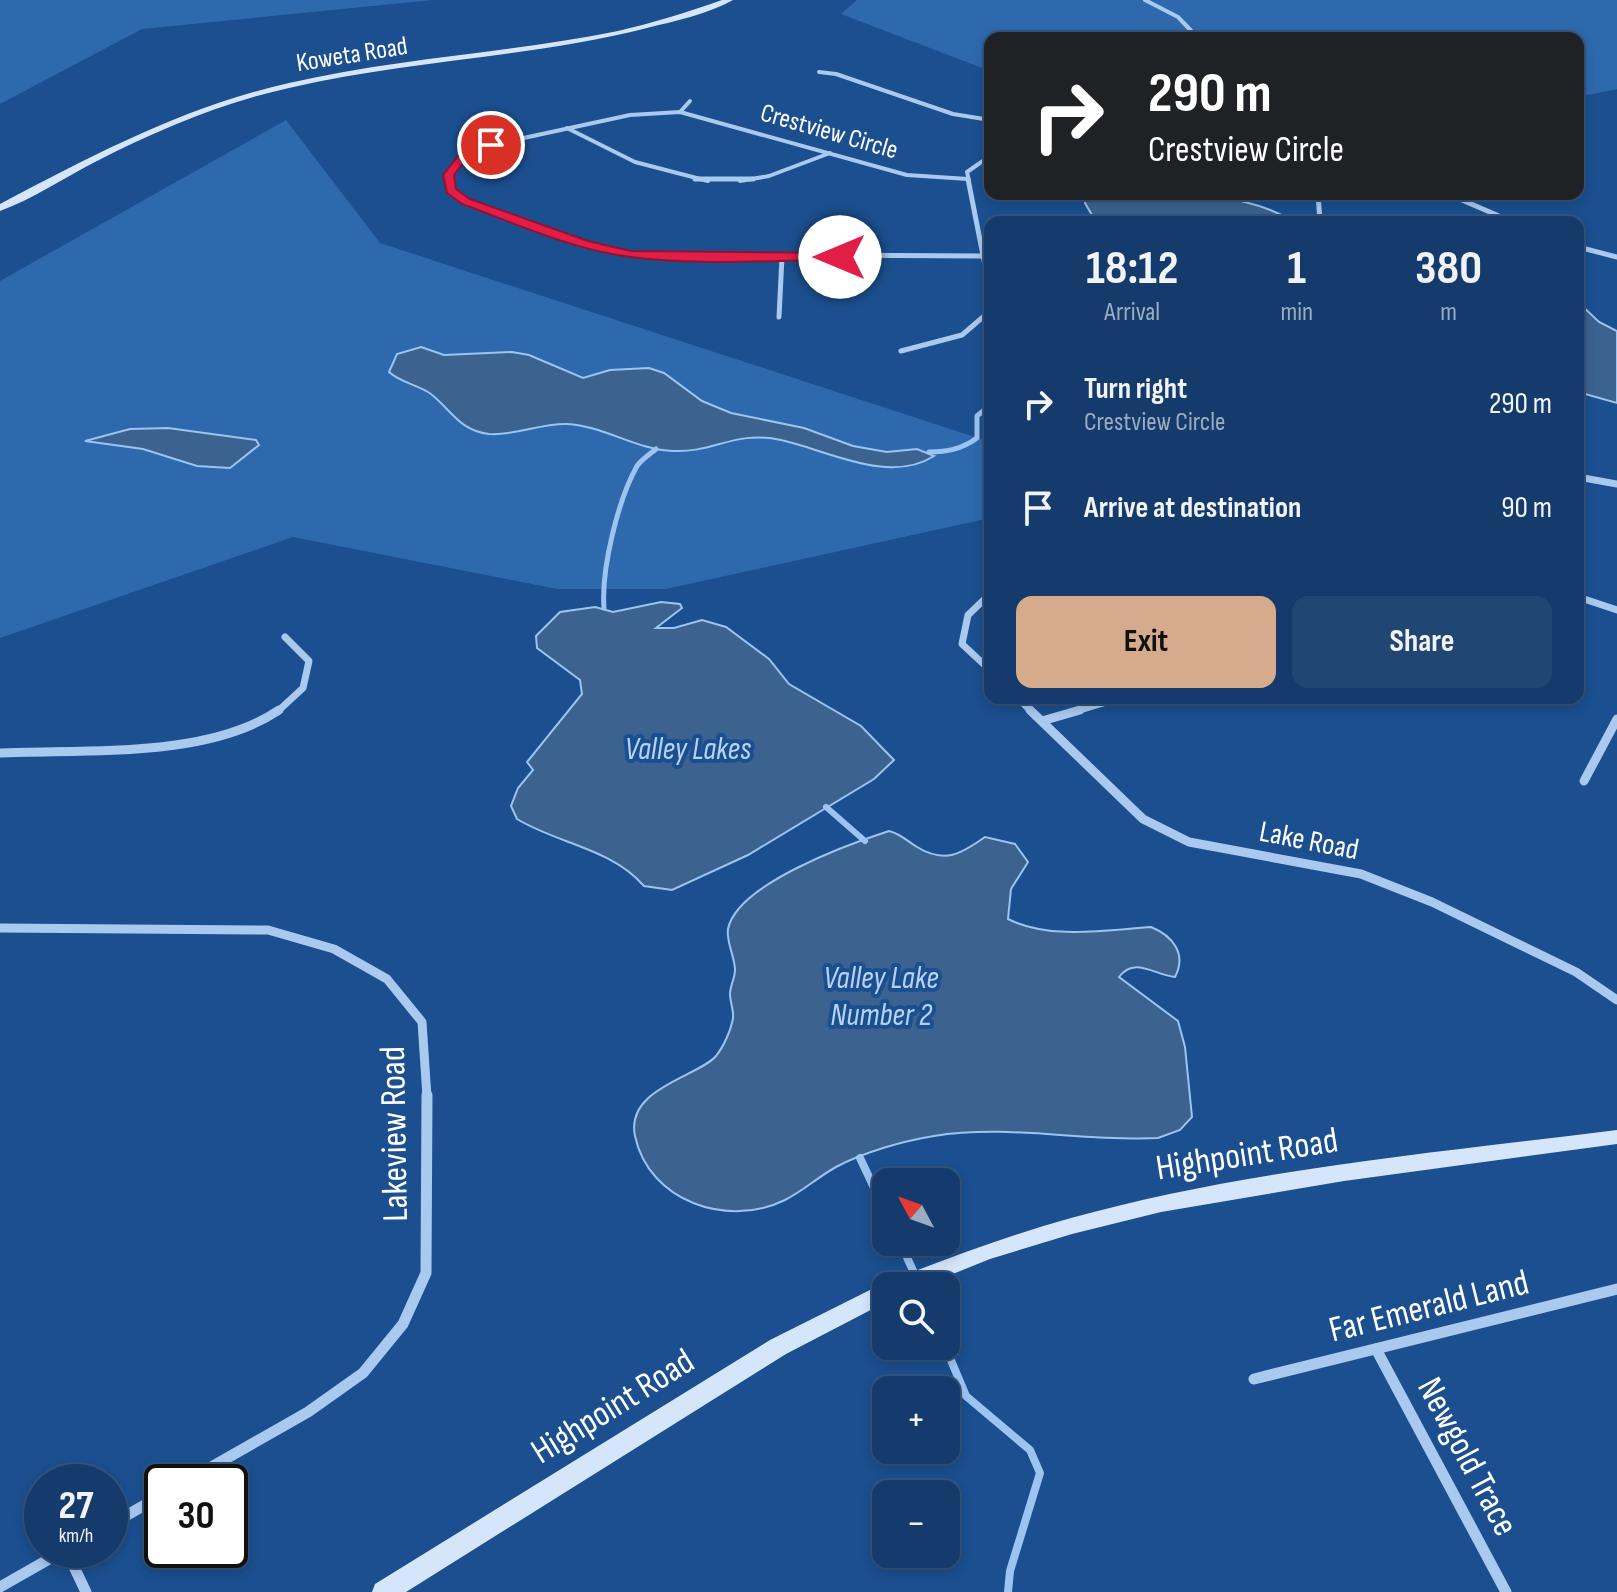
<!DOCTYPE html>
<html lang="en">
<head>
<meta charset="utf-8">
<style>
	:root { --surface:#143b6b; --page:#214673; --text:#f1f3f6; --muted:#9dadc1; --line:#33557e; --accent:#d6ab8b }
	body { margin:0; font-family:"Sofia Sans Condensed",sans-serif; background:var(--page); color:var(--text); height:100vh; display:flex; flex-direction:column; font-size:30px; white-space:nowrap }
	* { box-sizing:border-box; margin:0 }
	p { font-size:26px; color:var(--muted) }
	.icon { flex:none; width:44px; height:44px; fill:none; stroke:currentColor; stroke-width:2; stroke-linecap:round; stroke-linejoin:round }
	.map { position:relative; flex:1; overflow:hidden }
	.side { position:absolute; left:984px; top:216px; width:600px; height:488px; display:flex; flex-direction:column; background:var(--surface); border-radius:16px; box-shadow:0 4px 12px #0003,0 0 0 2px var(--line) }
	.side>* { flex:none }
	.hud { position:absolute; left:984px; top:32px; width:600px; height:168px; border-radius:16px; box-shadow:0 4px 12px #0003,0 0 0 2px var(--line); background:#202124; color:#fff; overflow:hidden }
	.needle { width:52px; rotate:311deg }
	.fabs { position:absolute; left:872px; top:1168px; display:grid; gap:16px }
	.fabs a { display:grid; place-items:center; width:88px; height:88px; border-radius:16px; background:var(--surface); box-shadow:0 4px 12px #0003,0 0 0 2px var(--line); font-size:40px }
	.speed { position:absolute; left:24px; top:1464px; display:flex; gap:16px; font-size:40px; font-weight:700; text-align:center }
	.speed>* { display:grid; place-content:center; width:104px; height:104px; border-radius:50%; background:var(--surface); box-shadow:0 4px 12px #0003,0 0 0 2px var(--line); line-height:1 }
	.speed small { font-size:20px; font-weight:400 }
	.speed .limit { border:4px solid #111; border-radius:12px; background:#fff; color:#111 }
	.pin { position:absolute; display:grid; place-items:center; width:68px; height:68px; color:#fff; margin:-34px; border:4px solid #fff; border-radius:50%; box-shadow:0 2px 8px #0007 }
	.me { position:absolute; width:88px; margin:-44px; rotate:270deg; stroke-linejoin:round; filter:drop-shadow(0 0 6px #0008) }
	.turn { display:flex; align-items:center; gap:28px; height:168px; padding:0 32px; font-size:36px }
	.turn .icon { width:104px; height:104px; stroke-width:2.5 }
	.turn b { display:block; font-size:56px; line-height:68px }
	.eta { display:flex; justify-content:space-evenly; align-items:center; height:136px; text-align:center }
	.eta b { font-size:48px; font-weight:700; line-height:56px }
	.cta { display:flex; gap:16px; margin-top:auto; padding:16px 32px }
	.cta a { flex:1; height:92px; border-radius:16px; background:var(--accent); color:#111; font-size:32px; font-weight:700; line-height:92px; text-align:center }
	.cta a+a { background:var(--page); color:var(--text) }
	ul { padding:0; list-style:none }
	li { display:flex; align-items:center; gap:24px; height:104px; padding:0 32px }
	li div { flex:1 }
	li b { display:block; font-size:30px }
	li em { font-style:normal }
	.map>svg:first-child { display:block }
	.green { fill:#2e69ad }
	.water { fill:#3c6290; stroke:#9cc4f0; stroke-width:2 }
	.lines { fill:none; stroke-linecap:round; stroke-linejoin:round }
	.stream-far3 { stroke:#9cc4f0; stroke-width:4 }
	.stream-far2 { stroke:#9cc4f0; stroke-width:5 }
	.stream-far1 { stroke:#9cc4f0; stroke-width:6 }
	.stream { stroke:#9cc4f0; stroke-width:8 }
	.street-far4 { stroke:#a9c9ee; stroke-width:4 }
	.street-far3 { stroke:#a9c9ee; stroke-width:5 }
	.street-far2 { stroke:#a9c9ee; stroke-width:7 }
	.street-far1 { stroke:#a9c9ee; stroke-width:9 }
	.street { stroke:#a9c9ee; stroke-width:11 }
	.secondary { fill:#d6e6fa; fill-rule:evenodd }
	.route { fill:#e11d48; stroke:#92132f; stroke-width:2 }
	.labels { text-anchor:middle; dominant-baseline:central; stroke-width:8; stroke-linejoin:round; paint-order:stroke }
	.far-street-label { font-size:26px; fill:#fff; stroke:#1b4f8f }
	.street-label { font-size:30px; fill:#fff; stroke:#1b4f8f }
	.water-label { font-size:32px; font-style:italic; fill:#b5d3f5; stroke:#1b4f8f }
	.near-street-label { font-size:36px; fill:#fff; stroke:#1b4f8f }
</style>
</head>
<body>
<div class="map">
<svg width="1617" height="1592" viewBox="0 0 1617 1592">
	<rect width="100%" height="100%" fill="#1b4f8f"/>
	<g class="green">
		<polygon points="0,0 433,0 142,29 0,104"/>
		<polygon points="857,0 1617,0 1617,89 1578,97 1578,38 990,38 990,71 841,14"/>
		<polygon points="286,120 380,243 990,442 990,518 666,589 557,589 293,537 0,638 0,281"/>
	</g>
	<g class="water">
		<path d="M 1087,194 C 1158,194 1232,185 1295,222 L 1096,222 L 1085,203 Z"/>
		<polygon points="1578,302 1599,322 1617,331 1617,403 1578,392"/>
		<path d="M 421,347 L 444,355 L 512,352 L 529,355 L 583,378 L 610,370 L 649,368 L 664,373 L 702,401 L 731,413 L 804,428 L 853,446 L 887,452 L 917,449 L 934,456 C 889,485 827,450 781,440 C 735,430 714,453 673,451 C 637,450 604,426 567,424 C 541,423 515,436 489,434 C 460,431 451,410 431,394 C 419,385 401,383 389,372 L 397,354 Z"/>
		<polygon points="168,428 256,440 259,445 230,468 197,466 143,449 85,441 130,429"/>
		<path d="M 661,602 L 680,604 L 682,608 L 656,628 L 674,628 L 702,620 L 726,627 L 769,659 L 789,684 L 861,726 L 894,760 L 874,779 L 748,855 L 672,890 L 644,886 C 611,848 558,844 517,819 L 511,806 L 518,788 L 533,770 L 527,762 L 582,694 L 580,680 L 537,648 L 536,636 L 560,612 L 595,607 L 613,612 Z"/>
		<path d="M 889,831 C 901,834 907,841 917,847 C 945,864 961,854 985,837 L 1015,844 L 1028,862 L 1011,889 L 1008,919 C 1050,940 1106,930 1151,927 C 1173,936 1187,954 1175,977 C 1154,975 1135,956 1119,977 L 1178,1021 L 1185,1047 L 1192,1117 L 1180,1130 L 1158,1138 C 1084,1142 1009,1124 934,1136 C 903,1141 864,1152 836,1167 C 818,1177 803,1191 785,1200 C 728,1228 649,1202 635,1136 C 625,1088 698,1077 716,1056 C 724,1046 731,1030 733,1018 C 734,1010 730,1002 730,994 C 730,986 735,978 735,970 C 735,957 726,942 728,929 C 737,884 849,844 889,831 Z"/>
	</g>
	<g class="lines">
		<polyline class="stream-far3" points="981,413 990,405"/>
		<g class="stream-far2">
			<path d="M 929,452 C 947,452 962,449 977,438 L 977,416 L 983,411"/>
			<path d="M 604,608 C 601,569 618,500 637,466 C 641,460 650,454 656,449"/>
		</g>
		<polyline class="stream-far1" points="826,807 865,841"/>
		<g class="stream">
			<polyline points="860,1158 886,1213"/>
			<polyline points="900,1242 920,1286"/>
			<polyline points="945,1346 966,1396 1030,1450 1040,1473 1010,1571 1008,1592"/>
		</g>
		<g class="street-far4">
			<polyline points="1145,0 1178,17 1198,38"/>
			<polyline points="819,72 836,74 953,114 990,120"/>
			<polyline points="680,112 690,101"/>
			<polyline points="567,128 635,162 708,181"/>
			<polyline points="450,181 449,175 463,158 491,145 630,115 680,112 907,175 968,179"/>
			<polyline points="740,181 769,176 830,153"/>
			<polyline points="969,181 967,172 990,156"/>
		</g>
		<g class="street-far3">
			<polyline points="450,179 451,190 466,202 585,244 631,254 983,256"/>
			<polyline points="695,179 753,179"/>
			<polyline points="968,179 990,291"/>
			<polyline points="1318,194 1320,222"/>
			<polyline points="1448,194 1513,222"/>
			<polyline points="1578,247 1617,257"/>
			<polyline points="779,317 782,257"/>
			<polyline points="901,351 962,335 990,311"/>
		</g>
		<g class="street-far2">
			<polyline points="1578,477 1617,484"/>
			<polyline points="990,594 968,615 962,644 990,670"/>
			<polyline points="1578,597 1617,610"/>
			<polyline points="1018,698 1032,712"/>
			<polyline points="277,712 303,688 309,661 285,637"/>
			<polyline points="1073,712 1120,698"/>
		</g>
		<g class="street-far1">
			<polyline points="1030,710 1143,819 1189,842 1361,874 1432,902 1576,972 1617,1000"/>
			<polyline points="1042,721 1080,710"/>
			<path d="M 0,753 C 85,749 207,759 279,710"/>
			<polyline points="1584,781 1617,719"/>
			<polyline points="0,928 268,930 334,949 387,979 422,1022 427,1097"/>
		</g>
		<g class="street">
			<polyline points="1376,1349 1506,1592"/>
			<polyline points="1254,1379 1617,1289"/>
			<polyline points="185,1482 308,1412 363,1373 403,1324 426,1273 427,1095"/>
			<polyline points="110,1525 162,1495"/>
			<polyline points="66,1550 86,1592"/>
			<polyline points="0,1587 65,1550"/>
		</g>
		<g class="secondary">
			<path d="M 722,0 L 733,0 C 708,14 675,21 647,28 C 529,58 407,60 289,88 C 221,103 158,130 97,161 C 65,177 33,199 0,211 L 0,204 C 93,155 186,106 289,83 C 397,58 509,53 618,31 C 653,23 688,12 722,0 Z"/>
			<path d="M 1617,1130 L 1617,1144 L 1344,1181 L 1161,1212 L 1072,1234 L 990,1259 L 923,1286 L 886,1286 L 886,1302 L 786,1354 L 406,1592 L 372,1592 L 375,1584 L 770,1340 L 878,1286 L 890,1285 L 892,1280 C 951,1257 1010,1235 1071,1218 C 1248,1169 1435,1153 1617,1130 Z"/>
		</g>
	</g>
	<path class="route" d="M 491,142 L 494,147 L 466,160 L 454,175 L 456,189 L 470,199 L 588,241 L 631,251 L 840,253 L 845,257 L 840,260 C 771,260 699,266 631,257 C 573,250 517,224 462,204 L 447,193 L 443,175 L 459,155 Z"/>
	<g class="labels">
		<g class="far-street-label">
			<text transform="translate(352 55) rotate(-9)">Koweta Road</text>
			<text transform="translate(829 132) rotate(16)">Crestview Circle</text>
		</g>
		<g class="street-label">
			<text transform="translate(1309 841) rotate(11)">Lake Road</text>
		</g>
		<g class="water-label">
			<text x="688" y="749">Valley Lakes</text>
			<text x="881" y="978">Valley Lake<tspan x="881" dy="37">Number 2</tspan></text>
		</g>
		<g class="near-street-label">
			<text transform="translate(395 1134) rotate(-91)">Lakeview Road</text>
			<text transform="translate(1247 1155) rotate(-9)">Highpoint Road</text>
			<text transform="translate(1429 1307) rotate(-14)">Far Emerald Land</text>
			<text transform="translate(613 1407) rotate(-32)">Highpoint Road</text>
			<text transform="translate(1467 1457) rotate(62)">Newgold Trace</text>
		</g>
	</g>
</svg>
<div class="fabs">
<a><svg class="needle" viewBox="-14 -14 28 28"><path d="M0-13l5 13h-10z" fill="#e53935"/><path d="M0 13l5-13h-10z" fill="#9dadc1"/></svg></a>
<a><svg class="icon" aria-label="search" viewBox="0 0 24 24"><circle cx="10" cy="10" r="6"/><path d="M15 15l6 6"/></svg></a>
<a>+</a>
<a>−</a>
</div>
<div class="speed"><div>27<small>km/h</small></div><div class="limit">30</div></div>
<div class="pin" style="left:491px;top:145px;background:#d93025"><svg class="icon" aria-label="arrive" viewBox="0 0 24 24"><path d="M6 21V4h12l-3 4 3 4H6"/></svg></div>
<svg class="me" style="left:840px;top:257px" viewBox="-20 -20 40 40"><circle r="19" fill="#fff"/><path d="M0-13L10 11 0 6-10 11z" fill="#e11d48"/></svg>
<div class="hud">
<div class="turn"><svg class="icon" aria-label="right" viewBox="0 0 24 24"><path d="M7 20v-9h11M14 6l5 5-5 5"/></svg><div><b>290 m</b>Crestview Circle</div></div>
</div>
<section class="side">
<div class="eta">
<div><b>18:12</b><p>Arrival</p></div>
<div><b>1</b><p>min</p></div>
<div><b>380</b><p>m</p></div>
</div>
<ul>
<li><svg class="icon" aria-label="right" viewBox="0 0 24 24"><path d="M7 20v-9h11M14 6l5 5-5 5"/></svg><div><b>Turn right</b><p>Crestview Circle</p></div><em>290 m</em></li>
<li><svg class="icon" aria-label="arrive" viewBox="0 0 24 24"><path d="M6 21V4h12l-3 4 3 4H6"/></svg><div><b>Arrive at destination</b></div><em>90 m</em></li>
</ul>
<div class="cta"><a>Exit</a><a>Share</a></div>
</section>
</div>
</body>
</html>
